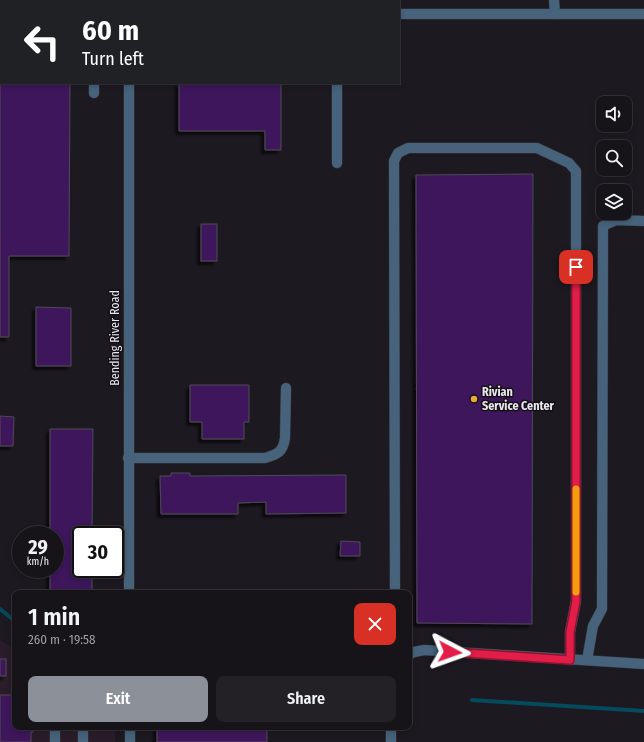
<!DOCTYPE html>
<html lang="en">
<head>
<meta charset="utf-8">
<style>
	:root { --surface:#161319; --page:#232026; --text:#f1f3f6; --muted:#9e9ea2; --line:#353238; --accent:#8c9099 }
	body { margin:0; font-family:"Fira Sans Condensed",sans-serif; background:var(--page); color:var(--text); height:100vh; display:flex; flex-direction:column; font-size:15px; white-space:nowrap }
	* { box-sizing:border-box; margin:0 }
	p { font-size:13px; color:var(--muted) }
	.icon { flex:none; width:22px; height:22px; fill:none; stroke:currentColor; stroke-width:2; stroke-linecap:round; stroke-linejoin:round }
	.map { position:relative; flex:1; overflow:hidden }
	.drawer { position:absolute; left:12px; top:590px; width:400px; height:140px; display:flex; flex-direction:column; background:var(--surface); border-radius:8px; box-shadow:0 2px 6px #0003,0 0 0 1px var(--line) }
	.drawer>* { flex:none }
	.guide { position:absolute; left:0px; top:0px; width:400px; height:84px; box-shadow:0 2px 6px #0003,0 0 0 1px var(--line); background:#202124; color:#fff; overflow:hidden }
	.buttons { position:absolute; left:596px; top:96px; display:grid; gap:8px }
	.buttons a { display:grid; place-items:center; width:36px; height:36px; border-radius:8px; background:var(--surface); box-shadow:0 2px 6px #0003,0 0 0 1px var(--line); font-size:20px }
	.speed { position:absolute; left:12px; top:526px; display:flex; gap:8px; font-size:20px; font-weight:700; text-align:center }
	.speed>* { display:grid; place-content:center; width:52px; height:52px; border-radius:50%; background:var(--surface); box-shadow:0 2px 6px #0003,0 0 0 1px var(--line); line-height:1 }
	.speed small { font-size:10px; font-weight:400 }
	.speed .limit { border:2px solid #111; border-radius:6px; background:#fff; color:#111 }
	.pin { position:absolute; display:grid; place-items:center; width:34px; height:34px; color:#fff; margin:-17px; border-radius:8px; box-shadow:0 2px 6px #0006 }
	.me { position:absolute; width:44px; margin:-22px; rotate:94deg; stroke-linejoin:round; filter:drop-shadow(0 0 3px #0008) }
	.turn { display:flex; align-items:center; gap:14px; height:84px; padding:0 16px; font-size:18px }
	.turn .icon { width:52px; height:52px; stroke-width:2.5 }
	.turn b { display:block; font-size:28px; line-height:34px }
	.round { display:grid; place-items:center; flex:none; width:42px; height:42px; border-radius:8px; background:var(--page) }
	.overview { display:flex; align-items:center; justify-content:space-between; height:68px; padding:0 16px }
	h1 { font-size:24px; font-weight:600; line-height:30px }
	.primary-button { display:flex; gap:8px; margin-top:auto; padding:8px 16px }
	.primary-button a { flex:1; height:46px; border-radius:8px; background:var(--accent); color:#fff; font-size:16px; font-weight:600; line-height:46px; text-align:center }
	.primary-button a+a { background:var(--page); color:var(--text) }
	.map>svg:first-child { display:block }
	.education { fill:#2a1d29 }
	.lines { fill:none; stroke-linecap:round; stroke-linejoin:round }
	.stream { stroke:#034b5d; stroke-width:4 }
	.building { fill:#3e195c; stroke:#4e4a53; filter:url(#shadow) }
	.minor-casing { stroke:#3a363d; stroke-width:11 }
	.minor { stroke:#46637b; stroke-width:10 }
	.route-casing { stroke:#92132f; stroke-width:10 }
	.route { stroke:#e11d48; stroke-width:7 }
	.slow { stroke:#f59e0b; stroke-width:7 }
	.poi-dot { fill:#eaaa39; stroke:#141018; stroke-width:1.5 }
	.labels { text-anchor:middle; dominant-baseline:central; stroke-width:3; stroke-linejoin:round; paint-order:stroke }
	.street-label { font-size:12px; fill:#e9e7ec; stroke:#141018 }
	.poi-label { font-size:12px; font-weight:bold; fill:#e9e7ec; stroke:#141018; text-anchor:start }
</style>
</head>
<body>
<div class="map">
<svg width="644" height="742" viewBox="0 0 644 742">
	<defs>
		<filter id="shadow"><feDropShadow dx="-3.5" dy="3.5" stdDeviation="1" flood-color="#0009"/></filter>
	</defs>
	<rect width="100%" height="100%" fill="#1d1921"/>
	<polygon class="education" points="0,640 15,650 15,727 115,727 115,742 0,742"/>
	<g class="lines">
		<g class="stream">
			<polyline points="0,609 15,621"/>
			<polyline points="472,700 644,711"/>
		</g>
	</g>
	<g class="building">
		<polygon points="0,78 1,78 1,83 70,83 69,256 9,256 9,337 0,337"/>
		<polygon points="179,83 281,83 281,150 265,150 265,131 179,131"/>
		<polygon points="533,174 532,624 417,623 416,175"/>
		<rect x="201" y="224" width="16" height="37"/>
		<polygon points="36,307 71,308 71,366 36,366"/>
		<polygon points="190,385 249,385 249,422 244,422 244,439 202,439 202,422 190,422"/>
		<polygon points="0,416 14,417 13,446 0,446"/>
		<polygon points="50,429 93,429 92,535 81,535 81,569 92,569 92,593 50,593 50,569 55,569 55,535 50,535"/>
		<polygon points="171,473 190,473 190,476 346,475 346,513 266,514 266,502 238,503 238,514 161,514 160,476 171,476"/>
		<polygon points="341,541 360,542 360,556 340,556"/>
		<rect x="0" y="659" width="6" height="17"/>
		<polygon points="0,695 15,695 15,727 33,727 33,732 31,732 31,742 0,742"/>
		<rect x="157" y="727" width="110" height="15"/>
	</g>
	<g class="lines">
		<defs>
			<g id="minor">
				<polyline points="554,0 555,14"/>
				<polyline points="0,14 1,14"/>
				<polyline points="399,14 644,14"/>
				<polyline points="0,51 1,53"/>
				<polyline points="94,83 94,93"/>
				<polyline points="129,83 129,593"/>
				<polyline points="337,163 337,83"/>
				<path d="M 128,458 L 265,458 C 278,454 283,452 285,438 L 286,388"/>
				<polyline points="395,593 394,161 398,153 408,148 537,148 569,163 576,171 576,601 570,632 570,660"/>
				<polyline points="409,655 414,652 424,650 644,664"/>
				<polyline points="587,660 593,626 602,609 603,226 616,220 644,221"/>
				<polyline points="130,727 130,742"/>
				<polyline points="391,727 391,742"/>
				<polyline points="55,742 55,727"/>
				<polyline points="83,742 83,727"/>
			</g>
		</defs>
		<use href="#minor" class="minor-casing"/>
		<use href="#minor" class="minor"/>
	</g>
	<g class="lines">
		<defs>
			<polyline id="route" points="450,652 570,660 570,632 576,601 576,267"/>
		</defs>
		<use href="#route" class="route-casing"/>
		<use href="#route" class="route"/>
		<polyline class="slow" points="576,489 576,592"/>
	</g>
	<circle class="poi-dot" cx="474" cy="399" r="4"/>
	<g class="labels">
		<g class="street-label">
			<text transform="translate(115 338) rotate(-90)">Bending River Road</text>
		</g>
		<g class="poi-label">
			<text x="482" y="392">Rivian<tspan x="482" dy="14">Service Center</tspan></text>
		</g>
	</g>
</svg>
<div class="buttons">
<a><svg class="icon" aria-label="sound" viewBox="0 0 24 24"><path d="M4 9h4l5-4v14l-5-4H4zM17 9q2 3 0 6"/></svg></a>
<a><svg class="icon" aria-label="search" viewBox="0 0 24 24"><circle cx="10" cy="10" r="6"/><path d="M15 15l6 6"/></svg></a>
<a><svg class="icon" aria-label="layers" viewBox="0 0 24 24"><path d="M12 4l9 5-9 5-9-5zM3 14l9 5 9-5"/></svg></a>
</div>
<div class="speed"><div>29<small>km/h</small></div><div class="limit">30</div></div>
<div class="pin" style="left:576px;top:267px;background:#d93025"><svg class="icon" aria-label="arrive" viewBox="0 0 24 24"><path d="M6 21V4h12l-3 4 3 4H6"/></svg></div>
<svg class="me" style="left:450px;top:652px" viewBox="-20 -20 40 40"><path d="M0-17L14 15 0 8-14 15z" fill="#e11d48" stroke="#fff" stroke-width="4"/></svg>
<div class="guide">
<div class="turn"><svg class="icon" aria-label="left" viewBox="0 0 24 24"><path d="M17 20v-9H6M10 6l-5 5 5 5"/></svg><div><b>60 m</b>Turn left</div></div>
</div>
<section class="drawer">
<div class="overview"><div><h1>1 min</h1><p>260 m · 19:58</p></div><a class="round" style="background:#d93025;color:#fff"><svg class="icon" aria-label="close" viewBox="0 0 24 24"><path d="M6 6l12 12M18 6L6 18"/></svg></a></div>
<div class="primary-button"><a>Exit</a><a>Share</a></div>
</section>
</div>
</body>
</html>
